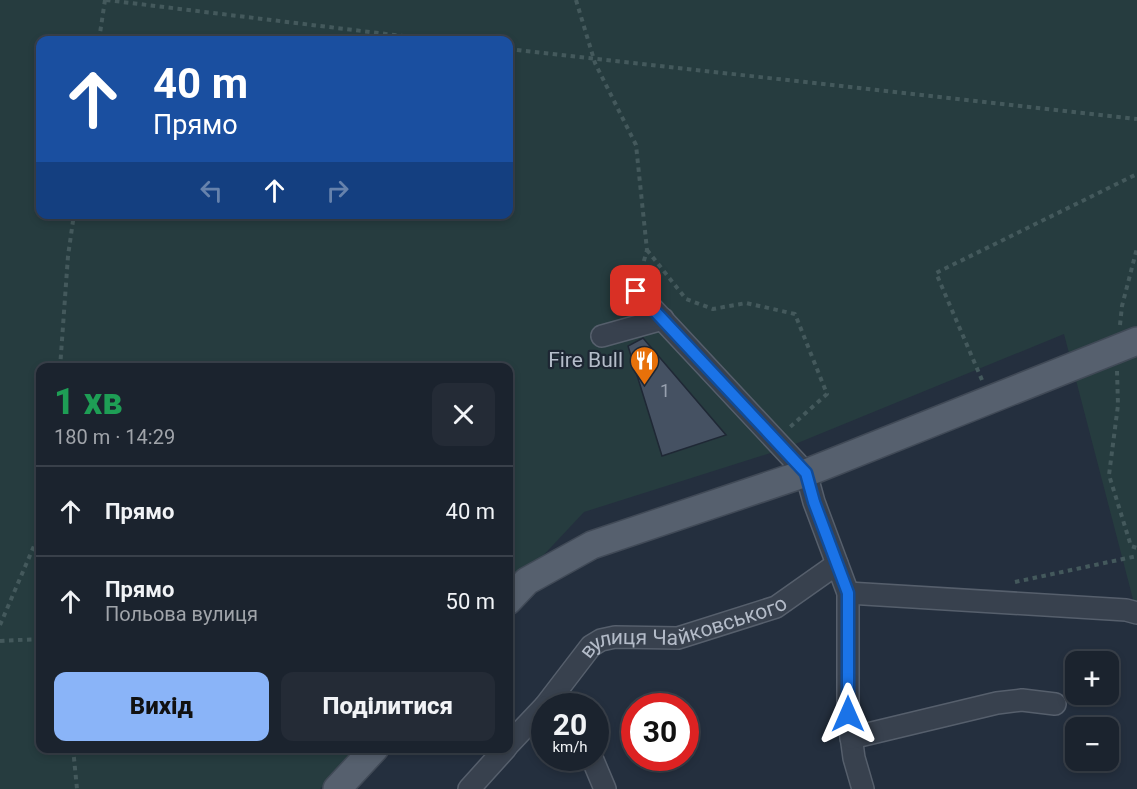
<!DOCTYPE html>
<html lang="uk">
<head>
<meta charset="utf-8">
<style>
	:root { --surface:#1b232e; --page:#242b36; --text:#f1f3f6; --muted:#a0a4aa; --line:#39404a; --accent:#8ab4f8 }
	body { margin:0; font-family:Roboto,sans-serif; background:var(--page); color:var(--text); height:100vh; display:flex; flex-direction:column; font-size:22px; white-space:nowrap }
	* { box-sizing:border-box; margin:0 }
	p { font-size:20px; color:var(--muted) }
	.icon { flex:none; width:33px; height:33px; fill:none; stroke:currentColor; stroke-width:2; stroke-linecap:round; stroke-linejoin:round }
	.map { position:relative; flex:1; overflow:hidden }
	.sheet { position:absolute; left:36px; top:363px; width:477px; height:390px; display:flex; flex-direction:column; background:var(--surface); border-radius:12px; box-shadow:0 3px 9px #0003,0 0 0 2px var(--line) }
	.sheet>* { flex:none }
	.banner { position:absolute; left:36px; top:36px; width:477px; height:183px; border-radius:12px; box-shadow:0 3px 9px #0003,0 0 0 2px var(--line); background:#1a4fa0; color:#fff; overflow:hidden }
	.fabs { position:absolute; left:1065px; top:651px; display:grid; gap:12px }
	.fabs a { display:grid; place-items:center; width:54px; height:54px; border-radius:12px; background:var(--surface); box-shadow:0 3px 9px #0003,0 0 0 2px var(--line); font-size:30px }
	.speed { position:absolute; left:531px; top:693px; display:flex; gap:12px; font-size:30px; font-weight:700; text-align:center }
	.speed>* { display:grid; place-content:center; width:78px; height:78px; border-radius:50%; background:var(--surface); box-shadow:0 3px 9px #0003,0 0 0 2px var(--line); line-height:1 }
	.speed small { font-size:15px; font-weight:400 }
	.speed .limit { border:9px solid #d22; background:#fff; color:#111 }
	.pin { position:absolute; display:grid; place-items:center; width:51px; height:51px; color:#fff; margin:-26px; border-radius:12px; box-shadow:0 3px 9px #0006 }
	.me { position:absolute; width:66px; margin:-33px; rotate:0deg; stroke-linejoin:round; filter:drop-shadow(0 0 4px #0008) }
	.turn { display:flex; align-items:center; gap:21px; height:126px; padding:0 18px; font-size:27px }
	.turn .icon { width:78px; height:78px; stroke-width:2.5 }
	.turn b { display:block; font-size:42px; line-height:51px }
	.lanes { display:flex; align-items:center; height:57px; padding:0 18px; background:#0003; justify-content:center; gap:30px; direction:ltr }
	.lanes .off { opacity:.35 }
	.round { display:grid; place-items:center; flex:none; width:63px; height:63px; border-radius:12px; background:var(--page) }
	.overview { display:flex; align-items:center; justify-content:space-between; height:102px; padding:0 18px }
	h1 { font-size:36px; font-weight:800; line-height:45px; color:#1e9e55 }
	.button { display:flex; gap:12px; margin-top:auto; padding:12px 18px }
	.button a { flex:1; height:69px; border-radius:12px; background:var(--accent); color:#111; font-size:24px; font-weight:800; line-height:69px; text-align:center }
	.button a+a { background:var(--page); color:var(--text) }
	ul { padding:0; list-style:none }
	li { display:flex; align-items:center; gap:18px; height:90px; padding:0 18px; border-top:2px solid var(--line) }
	li div { flex:1 }
	li b { display:block; font-size:22px }
	li em { font-style:normal }
	.map>svg:first-child { display:block }
	.green { fill:#263c3f; fill-rule:evenodd }
	.building { fill:#455162; stroke:#1f2835; stroke-width:1.5 }
	.lines { fill:none; stroke-linecap:round; stroke-linejoin:round }
	.minor-casing { stroke:#565f6c; stroke-width:24 }
	.major-casing { stroke:#414a57; stroke-width:30 }
	.path { stroke:#44595c; stroke-width:4; stroke-dasharray:4.5 4.5; stroke-linecap:butt }
	.minor { stroke:#38414e; stroke-width:21 }
	.major { stroke:#56606e; stroke-width:27 }
	.route-casing { stroke:#114b97; stroke-width:15 }
	.route { stroke:#1a73e8; stroke-width:10 }
	.labels { text-anchor:middle; dominant-baseline:central; stroke-width:4.5; stroke-linejoin:round; paint-order:stroke }
	.number-label { font-size:18px; fill:#98a1af }
	.poi-label { font-size:21px; fill:#b4bcc9; stroke:#1d2633; text-anchor:end }
	.street-label { font-size:21px; fill:#b4bcc9; stroke:#1d2633 }
</style>
</head>
<body>
<div class="map">
<svg width="1137" height="789" viewBox="0 0 1137 789">
	<rect width="100%" height="100%" fill="#242f3e"/>
	<path class="green" d="M 0,0 L 1137,0 L 1137,605 L 1134,603 L 1064,334 L 783,449 L 584,512 L 509,592 L 508,368 L 40,368 L 40,748 L 359,749 L 320,789 L 0,789 ZM 40,40 L 508,40 L 508,214 L 40,214 Z"/>
	<polygon class="building" points="643,338 726,435 662,456 628,346"/>
	<g class="lines">
		<defs>
			<g id="minor">
				<polyline points="636,291 806,473 814,502 848,593 848,714 854,758 863,789"/>
				<polyline points="602,336 663,319"/>
				<polyline points="848,593 1126,610 1137,613"/>
				<path id="s1" d="M 545,706 L 591,646 L 601,640 L 615,637 L 678,638 L 776,607 L 837,564"/>
				<polyline points="851,738 997,703 1022,700 1055,704"/>
				<polyline points="508,745 544,707"/>
				<polyline points="592,758 605,789"/>
				<polyline points="469,789 506,748"/>
			</g>
			<g id="major">
				<polyline points="508,601 527,581 592,545 806,473 1137,341"/>
				<polyline points="337,789 375,748"/>
			</g>
		</defs>
		<use href="#minor" class="minor-casing"/>
		<use href="#major" class="major-casing"/>
		<g class="path">
			<polyline points="106,0 436,40"/>
			<polyline points="576,0 595,63 636,145 647,250 640,275"/>
			<polyline points="99,40 105,0"/>
			<polyline points="508,49 1137,119"/>
			<polyline points="647,250 686,299 713,309 746,303 795,314 827,394 790,427"/>
			<polyline points="1120,325 1122,306 1137,248"/>
			<polyline points="60,368 68,256 74,214"/>
			<polyline points="1117,371 1118,405 1109,475 1131,546 1137,548"/>
			<polyline points="982,380 936,273 1137,174"/>
			<polyline points="1015,582 1137,556"/>
			<polyline points="0,625 40,532"/>
			<polyline points="0,641 40,639"/>
			<polyline points="73,748 77,789"/>
		</g>
		<use href="#minor" class="minor"/>
		<use href="#major" class="major"/>
	</g>
	<g class="lines">
		<defs>
			<polyline id="route" points="636,291 806,473 814,502 848,593 848,714"/>
		</defs>
		<use href="#route" class="route-casing"/>
		<use href="#route" class="route"/>
	</g>
	<defs>
		<symbol id="restaurant-pin" viewBox="-11 -11 22 30"><path d="M0 17L-7.5 6A9.5 9.5 0 1 1 7.5 6Z" fill="#e8710a" stroke="#1d2633"/><path d="M-5-6h1v4h1v-4h1v4h1v-4h1v5L-1.5 .5V6h-2V.5L-5-1ZM5-6V6H3V1.5H1.5Q1.5-4 5-6Z" fill="#fff"/></symbol>
	</defs>
	<g fill-rule="evenodd">
		<use href="#restaurant-pin" x="628" y="344" width="33" height="45"/>
	</g>
	<g class="labels">
		<g class="number-label">
			<text x="665" y="390">1</text>
		</g>
		<g class="poi-label">
			<text x="623" y="360">Fire Bull</text>
		</g>
		<g class="street-label">
			<text stroke="none"><textPath href="#s1" startOffset="171">вулиця Чайковського</textPath></text>
		</g>
	</g>
</svg>
<div class="fabs">
<a>+</a>
<a>−</a>
</div>
<div class="speed"><div>20<small>km/h</small></div><div class="limit">30</div></div>
<div class="pin" style="left:636px;top:291px;background:#d93025"><svg class="icon" aria-label="arrive" viewBox="0 0 24 24"><path d="M6 21V4h12l-3 4 3 4H6"/></svg></div>
<svg class="me" style="left:848px;top:714px" viewBox="-20 -20 40 40"><path d="M0-17L14 15 0 8-14 15z" fill="#1a73e8" stroke="#fff" stroke-width="4"/></svg>
<div class="banner">
<div class="turn"><svg class="icon" aria-label="ahead" viewBox="0 0 24 24"><path d="M12 20V5M6 11l6-6 6 6"/></svg><div><b>40 m</b>Прямо</div></div>
<div class="lanes"><svg class="icon off" aria-label="left" viewBox="0 0 24 24"><path d="M17 20v-9H6M10 6l-5 5 5 5"/></svg><svg class="icon" aria-label="ahead" viewBox="0 0 24 24"><path d="M12 20V5M6 11l6-6 6 6"/></svg><svg class="icon off" aria-label="right" viewBox="0 0 24 24"><path d="M7 20v-9h11M14 6l5 5-5 5"/></svg></div>
</div>
<section class="sheet">
<div class="overview"><div><h1>1 хв</h1><p>180 m · 14:29</p></div><a class="round"><svg class="icon" aria-label="close" viewBox="0 0 24 24"><path d="M6 6l12 12M18 6L6 18"/></svg></a></div>
<ul>
<li><svg class="icon" aria-label="ahead" viewBox="0 0 24 24"><path d="M12 20V5M6 11l6-6 6 6"/></svg><div><b>Прямо</b></div><em>40 m</em></li>
<li><svg class="icon" aria-label="ahead" viewBox="0 0 24 24"><path d="M12 20V5M6 11l6-6 6 6"/></svg><div><b>Прямо</b><p>Польова вулиця</p></div><em>50 m</em></li>
</ul>
<div class="button"><a>Вихід</a><a>Поділитися</a></div>
</section>
</div>
</body>
</html>
